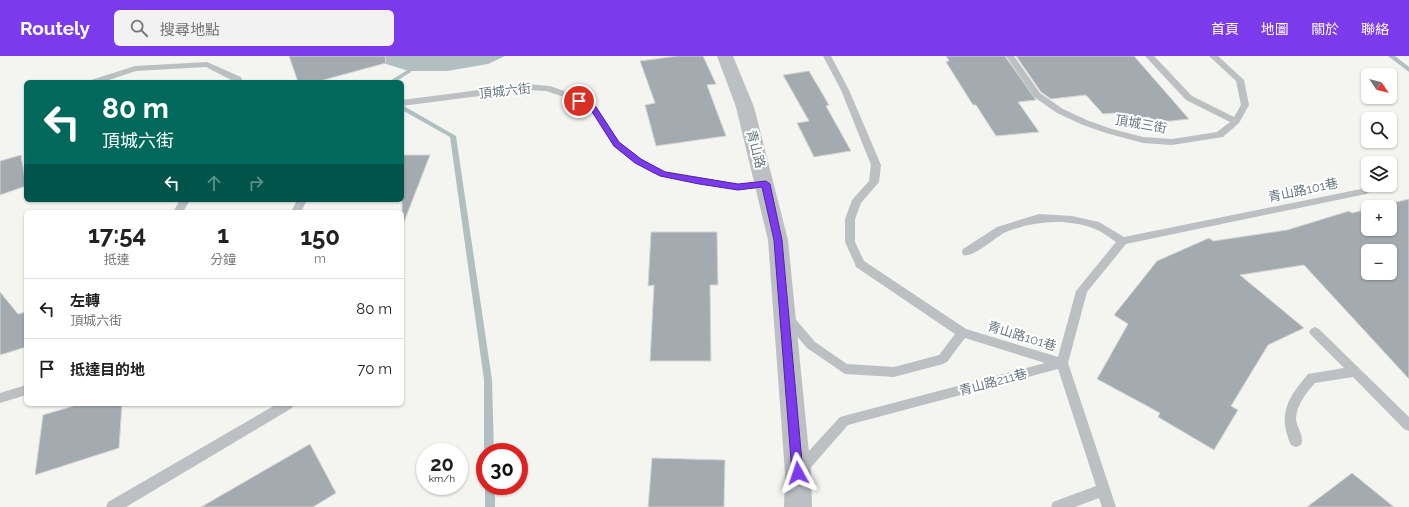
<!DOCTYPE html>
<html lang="zh-TW">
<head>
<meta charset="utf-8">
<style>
	:root { --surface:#fff; --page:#f2f2f2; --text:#222; --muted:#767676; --line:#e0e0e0; --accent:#7c3aed }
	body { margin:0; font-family:Raleway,"Noto Sans TC",sans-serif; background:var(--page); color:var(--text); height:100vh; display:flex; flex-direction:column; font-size:15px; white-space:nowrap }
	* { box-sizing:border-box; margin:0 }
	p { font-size:13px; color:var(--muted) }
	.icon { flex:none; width:22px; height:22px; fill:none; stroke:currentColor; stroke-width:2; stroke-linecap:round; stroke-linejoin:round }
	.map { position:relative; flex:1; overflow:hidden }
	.sheet { position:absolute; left:24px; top:154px; width:380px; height:196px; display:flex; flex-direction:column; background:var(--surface); border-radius:6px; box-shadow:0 1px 3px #0004 }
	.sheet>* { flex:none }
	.hud { position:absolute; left:24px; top:24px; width:380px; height:122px; border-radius:6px; box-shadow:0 1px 3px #0004; background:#00695c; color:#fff; overflow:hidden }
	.needle { width:26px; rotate:125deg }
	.buttons { position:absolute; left:1361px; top:12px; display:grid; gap:8px }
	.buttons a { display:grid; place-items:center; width:36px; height:36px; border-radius:6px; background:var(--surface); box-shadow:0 1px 3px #0004; font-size:20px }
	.speed { position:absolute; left:416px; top:387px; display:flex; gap:8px; font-size:20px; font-weight:700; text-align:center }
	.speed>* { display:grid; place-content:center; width:52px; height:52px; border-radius:50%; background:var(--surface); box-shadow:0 1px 3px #0004; line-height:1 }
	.speed small { font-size:10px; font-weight:400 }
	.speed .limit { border:6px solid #d22; background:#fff; color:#111 }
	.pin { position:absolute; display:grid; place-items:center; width:34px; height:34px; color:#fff; margin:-17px; border:2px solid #fff; border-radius:50%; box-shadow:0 1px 4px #0007 }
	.me { position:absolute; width:44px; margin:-22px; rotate:355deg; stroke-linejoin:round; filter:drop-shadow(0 0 3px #0008) }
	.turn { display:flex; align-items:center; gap:14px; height:84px; padding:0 12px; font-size:18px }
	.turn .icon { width:52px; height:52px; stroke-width:2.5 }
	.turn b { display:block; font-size:28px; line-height:34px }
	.lanes { display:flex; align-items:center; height:38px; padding:0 12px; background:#0003; justify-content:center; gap:20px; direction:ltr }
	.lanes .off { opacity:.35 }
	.eta { display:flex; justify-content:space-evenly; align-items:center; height:68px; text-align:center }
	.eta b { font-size:24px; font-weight:700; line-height:28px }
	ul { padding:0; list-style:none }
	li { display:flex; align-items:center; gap:12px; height:60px; padding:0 12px; border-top:1px solid var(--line) }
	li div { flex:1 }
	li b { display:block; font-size:15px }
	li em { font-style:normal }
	header { display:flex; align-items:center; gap:24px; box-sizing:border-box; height:56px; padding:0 20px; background:var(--accent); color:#fff }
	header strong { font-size:19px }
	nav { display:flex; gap:22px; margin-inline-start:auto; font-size:14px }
	.search { width:280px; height:36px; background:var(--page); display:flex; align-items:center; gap:10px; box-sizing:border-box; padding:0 14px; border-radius:6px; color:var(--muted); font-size:15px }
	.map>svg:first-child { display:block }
	.water { fill:#b2bfc1 }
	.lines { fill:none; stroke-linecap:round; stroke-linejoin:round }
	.stream { fill:#b2bfc1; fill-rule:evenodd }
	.building { fill:#a4abb0; stroke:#d6d6d4; fill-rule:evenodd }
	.service { fill:#bcc0c3; fill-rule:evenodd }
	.minor { fill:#bcc0c3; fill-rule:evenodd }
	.route { fill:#7c3aed; stroke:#51269a }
	.labels { text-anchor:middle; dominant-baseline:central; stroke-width:4; stroke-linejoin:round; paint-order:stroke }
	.street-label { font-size:13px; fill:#67767f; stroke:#fff }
</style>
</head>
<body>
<header>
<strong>Routely</strong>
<div class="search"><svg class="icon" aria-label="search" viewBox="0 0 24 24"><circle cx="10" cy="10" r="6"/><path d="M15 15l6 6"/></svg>搜尋地點</div>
<nav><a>首頁</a><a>地圖</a><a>關於</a><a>聯絡</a></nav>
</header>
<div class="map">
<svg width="1409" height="451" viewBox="0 0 1409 451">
	<rect width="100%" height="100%" fill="#f4f4f1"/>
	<polygon class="water" points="366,0 505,0 488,8 447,15 409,15 366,2"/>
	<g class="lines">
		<g class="stream">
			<polygon points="1388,0 1395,0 1409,11 1409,16"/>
			<polygon points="409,13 411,14 411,16 395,26 388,26"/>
			<polygon points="402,49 456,80 492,324 494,396 485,396 485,398 484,396 484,324 450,81 402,54"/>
			<rect x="485" y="430" width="10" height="21"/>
		</g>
	</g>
	<g class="building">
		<polygon points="289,0 385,0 386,7 316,26 298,26"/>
		<polygon points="677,0 703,0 716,28 707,29 726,80 656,90 645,49 655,47 640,5"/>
		<polygon points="946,0 1005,0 1036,44 1018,46 1039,76 996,80 976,49 973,49 946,6 949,5"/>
		<polygon points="1016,0 1134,0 1189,63 1153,67 1149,61 1121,65 1114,57 1103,58 1086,39 1051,43 1041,36"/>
		<polygon points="809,15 829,49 826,50 851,95 814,101 797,67 809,65 783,19"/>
		<polygon points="21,99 26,130 0,139 0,105"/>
		<polygon points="402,99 430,99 404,166 402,165"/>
		<path d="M 1409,143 L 1409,323 L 1304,209 L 1240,219 L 1304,272 L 1268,289 L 1231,350 L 1238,354 L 1214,394 L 1158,361 L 1160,357 L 1097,323 L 1128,268 L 1114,259 L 1157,205 L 1209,182 L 1213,185 L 1287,174 L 1349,155 L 1352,157 L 1368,153 L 1368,173 L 1390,173 L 1390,151 L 1376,151 ZM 1368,195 L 1390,195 L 1390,217 L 1368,217 Z"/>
		<polygon points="651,176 717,176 718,229 710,229 711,305 650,305 654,229 648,230"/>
		<polygon points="0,236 18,258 26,256 26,291 0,299"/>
		<polygon points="80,348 122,348 119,392 35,419 43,359"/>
		<polygon points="310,388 336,437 313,451 201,451"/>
		<polygon points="652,402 725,404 724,451 648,451"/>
		<polygon points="1352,417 1394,451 1307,451"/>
	</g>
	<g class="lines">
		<g class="service">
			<path d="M 823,0 L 831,0 L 849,34 L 881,109 L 879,126 L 861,147 L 855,163 L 855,186 L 864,205 L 966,273 L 1058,301 L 1076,235 L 1116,186 C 1110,182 1103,176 1095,173 C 1067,162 1033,165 1006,176 C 995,181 974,202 963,199 L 962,196 L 963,193 L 997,171 L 1039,158 L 1072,160 L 1099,166 L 1124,181 L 1366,132 L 1371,135 L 1366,138 L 1126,188 L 1087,236 L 1068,307 L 1116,451 L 1102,451 L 1099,442 L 1075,451 L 1051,451 L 1053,446 L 1096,430 L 1058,313 L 848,369 L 806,417 L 801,419 L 796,417 L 794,413 L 796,409 L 840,361 L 1045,307 L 965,282 L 947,306 L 943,308 L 894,321 L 845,318 L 807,292 L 784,265 L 782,262 L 784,259 L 788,258 L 792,259 L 815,286 L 847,308 L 894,311 L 939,299 L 955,278 L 856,211 L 855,208 L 845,186 L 845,163 L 852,144 L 869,125 L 871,109 L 841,34 Z"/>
			<polygon points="1006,0 1014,0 1040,37 1063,53 1089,65 1112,73 1143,81 1172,83 1217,76 1230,66 1186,44 1145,0 1154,0 1192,40 1234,61 1241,49 1236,25 1209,0 1218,0 1244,24 1249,49 1239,67 1223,81 1172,89 1143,87 1106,77 1083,69 1057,57 1034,41"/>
			<polygon points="207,6 241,21 243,26 235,26 206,11 136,15 103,26 90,26 91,24 135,10"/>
			<polygon points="526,28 550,30 567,36 597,51 619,86 641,103 665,115 738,128 766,125 771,128 766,131 738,134 660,120 635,107 613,90 591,55 561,40 546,35 526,34 402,50 402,44"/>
			<polygon points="180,144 190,144 183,156 173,156"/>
			<polygon points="297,144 307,144 301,156 291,156"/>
			<path d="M 1315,271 L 1319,273 L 1409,361 L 1409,375 L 1404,373 L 1353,321 L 1315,327 C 1307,336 1297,348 1296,362 C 1296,371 1305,380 1301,389 L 1296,391 L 1291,389 C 1277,358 1288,342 1308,318 L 1344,312 L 1311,279 L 1309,276 L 1311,273 Z"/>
			<polygon points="26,329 26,339 0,347 0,337"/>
			<polygon points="277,348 294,348 292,352 126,451 106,451 108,446"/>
		</g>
		<polygon class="minor" points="717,0 733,0 754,51 788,184 811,417 812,451 784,451 785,417 768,184 736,51"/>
	</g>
	<polygon class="route" points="579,42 596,51 619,86 641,103 665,116 738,128 766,125 770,128 782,184 803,417 802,420 798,422 794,420 792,417 774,184 762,131 738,134 699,128 660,120 635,107 614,90 591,54 577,46 577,43"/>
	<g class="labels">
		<g class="street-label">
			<text transform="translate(505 35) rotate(-6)">頂城六街</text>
			<text transform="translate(1141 68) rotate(10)">頂城三街</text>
			<text transform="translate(756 93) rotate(75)">青山路</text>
			<text transform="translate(1303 134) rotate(-12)">青山路101巷</text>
			<text transform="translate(1022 280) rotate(17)">青山路101巷</text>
			<text transform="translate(993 326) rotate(-15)">青山路211巷</text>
		</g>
	</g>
</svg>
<div class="buttons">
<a><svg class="needle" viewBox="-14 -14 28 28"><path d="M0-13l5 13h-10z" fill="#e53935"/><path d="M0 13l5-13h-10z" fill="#767676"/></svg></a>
<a><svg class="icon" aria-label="search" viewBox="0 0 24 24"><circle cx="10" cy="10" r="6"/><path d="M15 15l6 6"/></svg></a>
<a><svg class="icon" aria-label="layers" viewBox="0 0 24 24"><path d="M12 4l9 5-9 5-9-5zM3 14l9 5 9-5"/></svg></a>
<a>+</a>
<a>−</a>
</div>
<div class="speed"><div>20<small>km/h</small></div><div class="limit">30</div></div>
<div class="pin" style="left:579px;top:45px;background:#d93025"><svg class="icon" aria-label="arrive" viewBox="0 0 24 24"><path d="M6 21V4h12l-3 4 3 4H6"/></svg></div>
<svg class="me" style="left:798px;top:417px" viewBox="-20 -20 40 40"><path d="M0-17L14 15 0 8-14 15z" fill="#7c3aed" stroke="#fff" stroke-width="4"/></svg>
<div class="hud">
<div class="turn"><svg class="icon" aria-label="left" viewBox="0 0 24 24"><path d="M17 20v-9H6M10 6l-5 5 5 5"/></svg><div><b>80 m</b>頂城六街</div></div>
<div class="lanes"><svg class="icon" aria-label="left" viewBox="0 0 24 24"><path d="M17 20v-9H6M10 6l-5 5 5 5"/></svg><svg class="icon off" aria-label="ahead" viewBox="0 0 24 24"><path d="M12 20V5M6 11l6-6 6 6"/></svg><svg class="icon off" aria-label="right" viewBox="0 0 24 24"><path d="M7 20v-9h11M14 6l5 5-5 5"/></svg></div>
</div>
<section class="sheet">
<div class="eta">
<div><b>17:54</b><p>抵達</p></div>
<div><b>1</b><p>分鐘</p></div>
<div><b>150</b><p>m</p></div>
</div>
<ul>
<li><svg class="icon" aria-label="left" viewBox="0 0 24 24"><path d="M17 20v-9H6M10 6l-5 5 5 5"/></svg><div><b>左轉</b><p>頂城六街</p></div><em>80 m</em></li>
<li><svg class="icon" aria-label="arrive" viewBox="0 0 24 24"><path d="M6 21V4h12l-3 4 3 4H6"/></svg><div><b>抵達目的地</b></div><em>70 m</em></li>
</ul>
</section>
</div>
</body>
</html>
